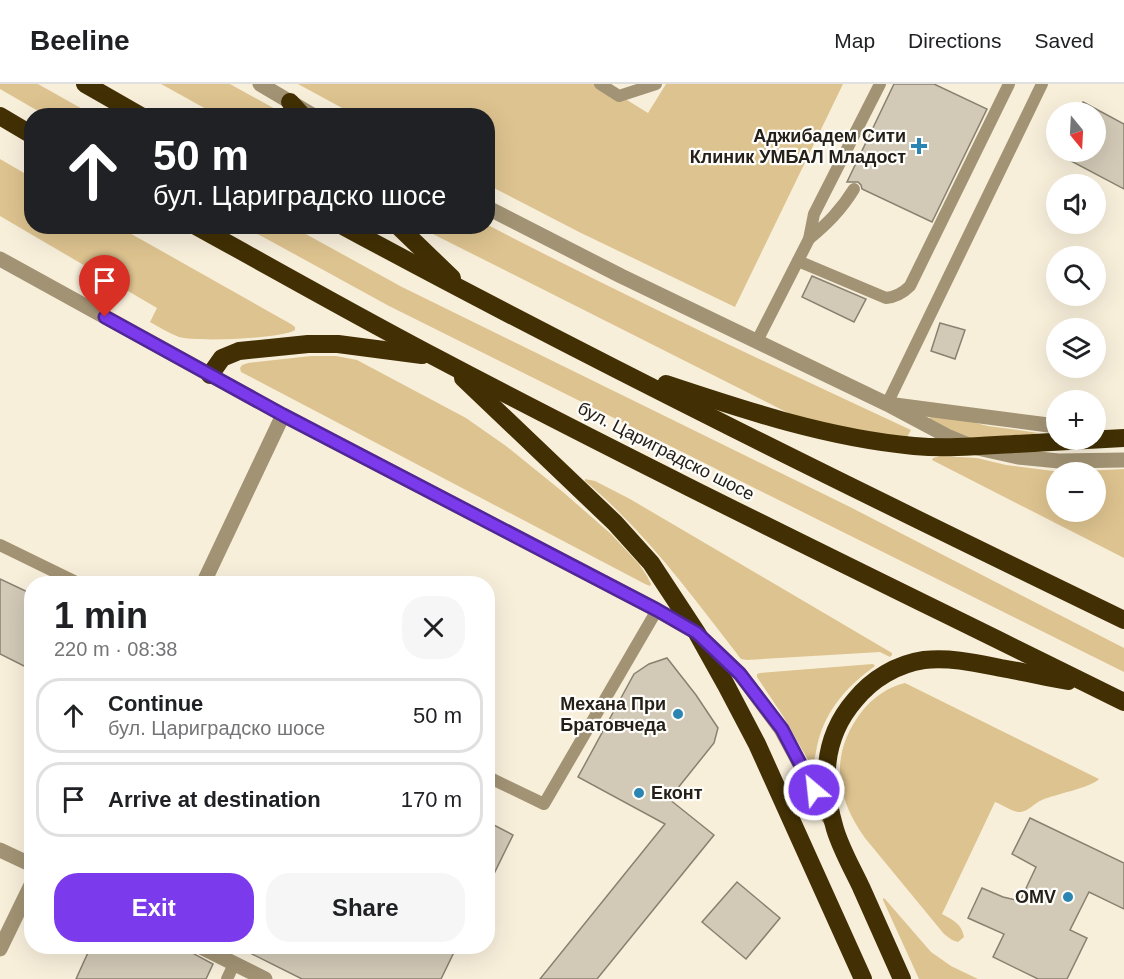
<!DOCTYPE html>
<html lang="en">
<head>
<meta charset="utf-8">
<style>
	:root { --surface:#fff; --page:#f6f6f6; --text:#202124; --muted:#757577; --line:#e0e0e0; --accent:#7c3aed }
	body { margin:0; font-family:Helvetica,sans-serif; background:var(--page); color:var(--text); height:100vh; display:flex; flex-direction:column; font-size:22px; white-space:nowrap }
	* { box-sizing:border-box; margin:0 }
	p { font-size:20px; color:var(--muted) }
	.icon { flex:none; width:33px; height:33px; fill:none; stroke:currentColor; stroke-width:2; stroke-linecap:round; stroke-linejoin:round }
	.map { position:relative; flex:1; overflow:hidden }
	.details { position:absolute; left:24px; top:492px; width:471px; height:378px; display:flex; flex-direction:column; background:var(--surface); border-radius:24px; box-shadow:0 6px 24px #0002 }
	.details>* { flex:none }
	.guide { position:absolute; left:24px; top:24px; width:471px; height:126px; border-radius:24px; box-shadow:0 6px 24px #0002; background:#202124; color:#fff; overflow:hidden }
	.needle { width:39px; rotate:162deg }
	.buttons { position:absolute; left:1046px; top:18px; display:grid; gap:12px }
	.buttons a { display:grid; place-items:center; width:60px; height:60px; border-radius:50%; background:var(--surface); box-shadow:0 6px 24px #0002; font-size:30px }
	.pin { position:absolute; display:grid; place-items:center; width:51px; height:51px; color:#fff; margin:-62px -26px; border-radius:50% 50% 50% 0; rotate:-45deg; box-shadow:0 0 6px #0007 }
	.pin .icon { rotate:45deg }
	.me { position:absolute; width:66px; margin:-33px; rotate:332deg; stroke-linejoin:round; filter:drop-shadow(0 0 4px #0008) }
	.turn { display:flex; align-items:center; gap:21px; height:126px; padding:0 30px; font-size:27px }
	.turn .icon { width:78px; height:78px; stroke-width:2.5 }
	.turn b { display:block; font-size:42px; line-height:51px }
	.round { display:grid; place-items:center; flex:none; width:63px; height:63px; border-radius:24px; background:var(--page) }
	.head { display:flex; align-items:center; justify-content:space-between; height:102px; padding:0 30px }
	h1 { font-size:36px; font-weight:800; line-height:45px }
	.action { display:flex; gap:12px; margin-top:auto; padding:12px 30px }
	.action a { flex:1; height:69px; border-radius:24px; background:var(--accent); color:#fff; font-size:24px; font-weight:800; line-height:69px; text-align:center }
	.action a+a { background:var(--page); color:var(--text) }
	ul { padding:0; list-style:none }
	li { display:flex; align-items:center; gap:18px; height:75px; margin:0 12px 9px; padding:0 18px; border:3px solid var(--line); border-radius:24px }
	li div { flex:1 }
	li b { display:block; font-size:22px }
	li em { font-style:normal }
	header { display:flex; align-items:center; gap:36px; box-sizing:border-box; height:84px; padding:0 30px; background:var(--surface); border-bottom:2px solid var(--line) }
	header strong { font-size:28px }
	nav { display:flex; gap:33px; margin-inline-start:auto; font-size:21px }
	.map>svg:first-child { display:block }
	.green { fill:#ddc38f; fill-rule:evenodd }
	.building { fill:#d2c9b7; stroke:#89806f; stroke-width:1.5 }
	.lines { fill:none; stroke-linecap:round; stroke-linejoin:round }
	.lane { stroke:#a29374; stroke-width:12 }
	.street { stroke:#a29374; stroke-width:15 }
	.highway { stroke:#423004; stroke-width:18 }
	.route-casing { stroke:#51269a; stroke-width:15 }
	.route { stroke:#7c3aed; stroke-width:10 }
	.poi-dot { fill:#2a85b2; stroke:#fefdf9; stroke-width:2 }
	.labels { text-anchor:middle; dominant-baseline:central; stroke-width:4.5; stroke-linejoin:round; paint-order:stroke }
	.poi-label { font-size:18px; font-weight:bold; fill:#242019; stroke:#fefdf9; text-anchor:end }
	.street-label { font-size:18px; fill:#242019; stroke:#fefdf9 }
</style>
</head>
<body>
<header>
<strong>Beeline</strong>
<nav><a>Map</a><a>Directions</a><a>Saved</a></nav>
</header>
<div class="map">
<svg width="1124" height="895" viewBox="0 0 1124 895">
	<rect width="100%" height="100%" fill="#f8efdb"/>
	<g class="green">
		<polygon points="0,0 38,0 93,31 45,31 0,5"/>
		<polygon points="161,0 230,0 286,31 217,31"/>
		<polygon points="298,0 601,0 648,29 666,0 843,0 735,223 579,148 488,101 488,32 355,31"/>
		<path d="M 0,75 L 31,93 L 32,142 L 119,143 L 291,240 L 295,243 L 295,246 C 282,255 195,258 179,253 C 169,249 159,243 150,238 L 157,224 L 0,132 Z"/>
		<path d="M 488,141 C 626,213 769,280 911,346 L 906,355 L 798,334 L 419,143 L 488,142 Z"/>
		<polygon points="245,143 293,143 402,203 850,423 1124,564 1124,588 389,222"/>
		<polygon points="311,272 336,272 357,276 466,334 506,362 563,408 611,450 639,480 647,492 651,500 650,502 645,500 241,288 240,284 242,281 248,279"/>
		<polygon points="932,328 988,342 1039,349 1005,354 967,354 929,336"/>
		<path d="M 940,372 L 977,374 L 1006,381 L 1061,388 L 1124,385 L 1124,474 L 932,376 L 933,374 ZM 1056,388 L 1095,388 L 1095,428 L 1056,428 Z"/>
		<path d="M 585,395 L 595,397 L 630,415 L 892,569 L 892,571 L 890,573 L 880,568 L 747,576 L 741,575 C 692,512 646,448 585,397 Z"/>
		<path d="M 873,580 L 875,582 C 850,600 830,621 820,651 C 816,662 816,674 812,683 L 783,632 L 757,593 L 757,590 L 760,589 Z"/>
		<path d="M 905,599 L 1099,695 C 1090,704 1056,710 1042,716 C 1035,719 1028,727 1021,728 C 1013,729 1002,720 995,718 L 942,830 C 953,836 962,840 964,853 L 958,858 L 952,856 L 944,850 L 865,754 C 835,712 829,669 863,626 C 874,613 888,603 905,599 Z"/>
		<polygon points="883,814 885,815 931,868 951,882 978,895 919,895 883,816"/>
	</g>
	<g class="building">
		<polygon points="894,0 934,0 987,25 932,138 862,105 861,101 858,98 847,98"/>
		<polygon points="1083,18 1124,40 1124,105 1056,69 1056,68 1095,68 1095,28 1078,28"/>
		<polygon points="812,192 866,215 854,238 802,213"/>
		<polygon points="940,239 965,246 955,275 931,267"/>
		<polygon points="0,495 32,510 32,586 0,570"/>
		<polygon points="667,574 696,611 718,644 714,659 669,715 714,751 597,895 540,895 665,740 578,693 634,590 649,580"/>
		<polygon points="1030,734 1124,779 1124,825 1089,808 1070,846 1087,854 1067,895 1038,895 993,873 1004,850 968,834 982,804 1003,813 1020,817 1036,783 1012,770"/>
		<polygon points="488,738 513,751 488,802"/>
		<polygon points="737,798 780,834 746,875 702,838"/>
		<polygon points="91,862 189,862 191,867 194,870 213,880 206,895 76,895"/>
		<polygon points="236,862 457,862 441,895 302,895"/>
	</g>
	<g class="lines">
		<g class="lane">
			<polyline points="600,0 619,12 656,0"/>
			<path d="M 809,155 C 828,139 841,126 854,105"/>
			<path d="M 798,177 L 886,214 C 896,213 903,209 910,202 L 1009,0"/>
			<polyline points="757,257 809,155 814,130 880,0"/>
			<polyline points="887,320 1042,0"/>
			<polyline points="0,461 80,500"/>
			<polyline points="488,693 544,720 657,526"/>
			<polyline points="227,895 234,880"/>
		</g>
		<g class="street">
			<polyline points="260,0 314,32"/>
			<polyline points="488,124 621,192 887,320 949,353 973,363 1018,373 1059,377 1124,376"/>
			<polyline points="0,175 283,331 657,526 697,549 740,590 781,645 829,734"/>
			<polyline points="895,321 1056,342"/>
			<polyline points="203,500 283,331"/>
			<polyline points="0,766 32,781"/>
			<polyline points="199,862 265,895"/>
			<polyline points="0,865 32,799"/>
		</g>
		<g class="highway">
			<polyline points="85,0 141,32"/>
			<polyline points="290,18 303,32"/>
			<polyline points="0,32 32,51"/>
			<path d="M 196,142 C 276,186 355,231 435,273 C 662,393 894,504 1124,618"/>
			<path d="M 343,142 C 600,281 862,409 1124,536"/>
			<polyline points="398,142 452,194"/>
			<polyline points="210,291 222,274 239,267 308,260 338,260 422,271"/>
			<polyline points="463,294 615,439 651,479 697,549 726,601 757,660 863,895"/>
			<path d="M 666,300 C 747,327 828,354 914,362 C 947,365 981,362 1014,360 C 1051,358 1087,356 1124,354"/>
			<path d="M 902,895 C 888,864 875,834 861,803 C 852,784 841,765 835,745 C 821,699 822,654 855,616 C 872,595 897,580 924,576 C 950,573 976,579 1001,584 C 1024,588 1046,593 1068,597"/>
		</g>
	</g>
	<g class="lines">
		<defs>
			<polyline id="route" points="105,233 283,331 657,526 697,549 740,590 782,645 814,706"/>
		</defs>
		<use href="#route" class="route-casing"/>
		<use href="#route" class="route"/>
	</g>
	<g class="poi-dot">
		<path d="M916 53h6v6h6v6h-6v6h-6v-6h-6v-6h6z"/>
		<circle cx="678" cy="630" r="6"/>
		<circle cx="639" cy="709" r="6"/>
		<circle cx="1068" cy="813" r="6"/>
	</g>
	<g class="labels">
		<g class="poi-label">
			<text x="906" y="52">Аджибадем Сити<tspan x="906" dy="21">Клиник УМБАЛ Младост</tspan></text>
			<text x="666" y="620">Механа При<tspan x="666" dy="21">Братовчеда</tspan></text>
			<text x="651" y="709" text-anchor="start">Еконт</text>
			<text x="1056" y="813">OMV</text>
		</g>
		<g class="street-label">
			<text transform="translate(666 367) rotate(27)">бул. Цариградско шосе</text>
		</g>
	</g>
</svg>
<div class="buttons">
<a><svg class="needle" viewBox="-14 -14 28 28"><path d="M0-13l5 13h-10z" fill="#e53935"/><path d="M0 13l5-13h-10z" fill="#757577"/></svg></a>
<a><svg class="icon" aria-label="sound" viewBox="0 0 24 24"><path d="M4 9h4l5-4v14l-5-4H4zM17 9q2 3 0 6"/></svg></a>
<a><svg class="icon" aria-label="search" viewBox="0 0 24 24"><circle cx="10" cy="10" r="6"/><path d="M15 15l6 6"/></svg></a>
<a><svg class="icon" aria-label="layers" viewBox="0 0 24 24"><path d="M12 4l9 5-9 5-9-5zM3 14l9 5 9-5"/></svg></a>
<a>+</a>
<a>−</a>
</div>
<div class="pin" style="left:105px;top:233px;background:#d93025"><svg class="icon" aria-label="arrive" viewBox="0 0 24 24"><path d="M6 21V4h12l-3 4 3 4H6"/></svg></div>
<svg class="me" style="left:814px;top:706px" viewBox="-20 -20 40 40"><circle r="17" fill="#7c3aed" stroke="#fff" stroke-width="3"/><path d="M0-11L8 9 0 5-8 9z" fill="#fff"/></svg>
<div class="guide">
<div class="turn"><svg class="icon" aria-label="ahead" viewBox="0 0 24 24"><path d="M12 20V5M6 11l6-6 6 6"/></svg><div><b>50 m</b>бул. Цариградско шосе</div></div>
</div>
<section class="details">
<div class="head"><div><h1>1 min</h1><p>220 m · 08:38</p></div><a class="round"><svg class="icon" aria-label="close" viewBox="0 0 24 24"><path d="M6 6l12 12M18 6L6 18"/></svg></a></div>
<ul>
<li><svg class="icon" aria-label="ahead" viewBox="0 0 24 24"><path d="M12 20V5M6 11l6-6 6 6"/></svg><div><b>Continue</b><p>бул. Цариградско шосе</p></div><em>50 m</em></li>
<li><svg class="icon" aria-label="arrive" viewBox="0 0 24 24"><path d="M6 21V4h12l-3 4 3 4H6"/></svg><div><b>Arrive at destination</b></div><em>170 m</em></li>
</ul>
<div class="action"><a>Exit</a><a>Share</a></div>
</section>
</div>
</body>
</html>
